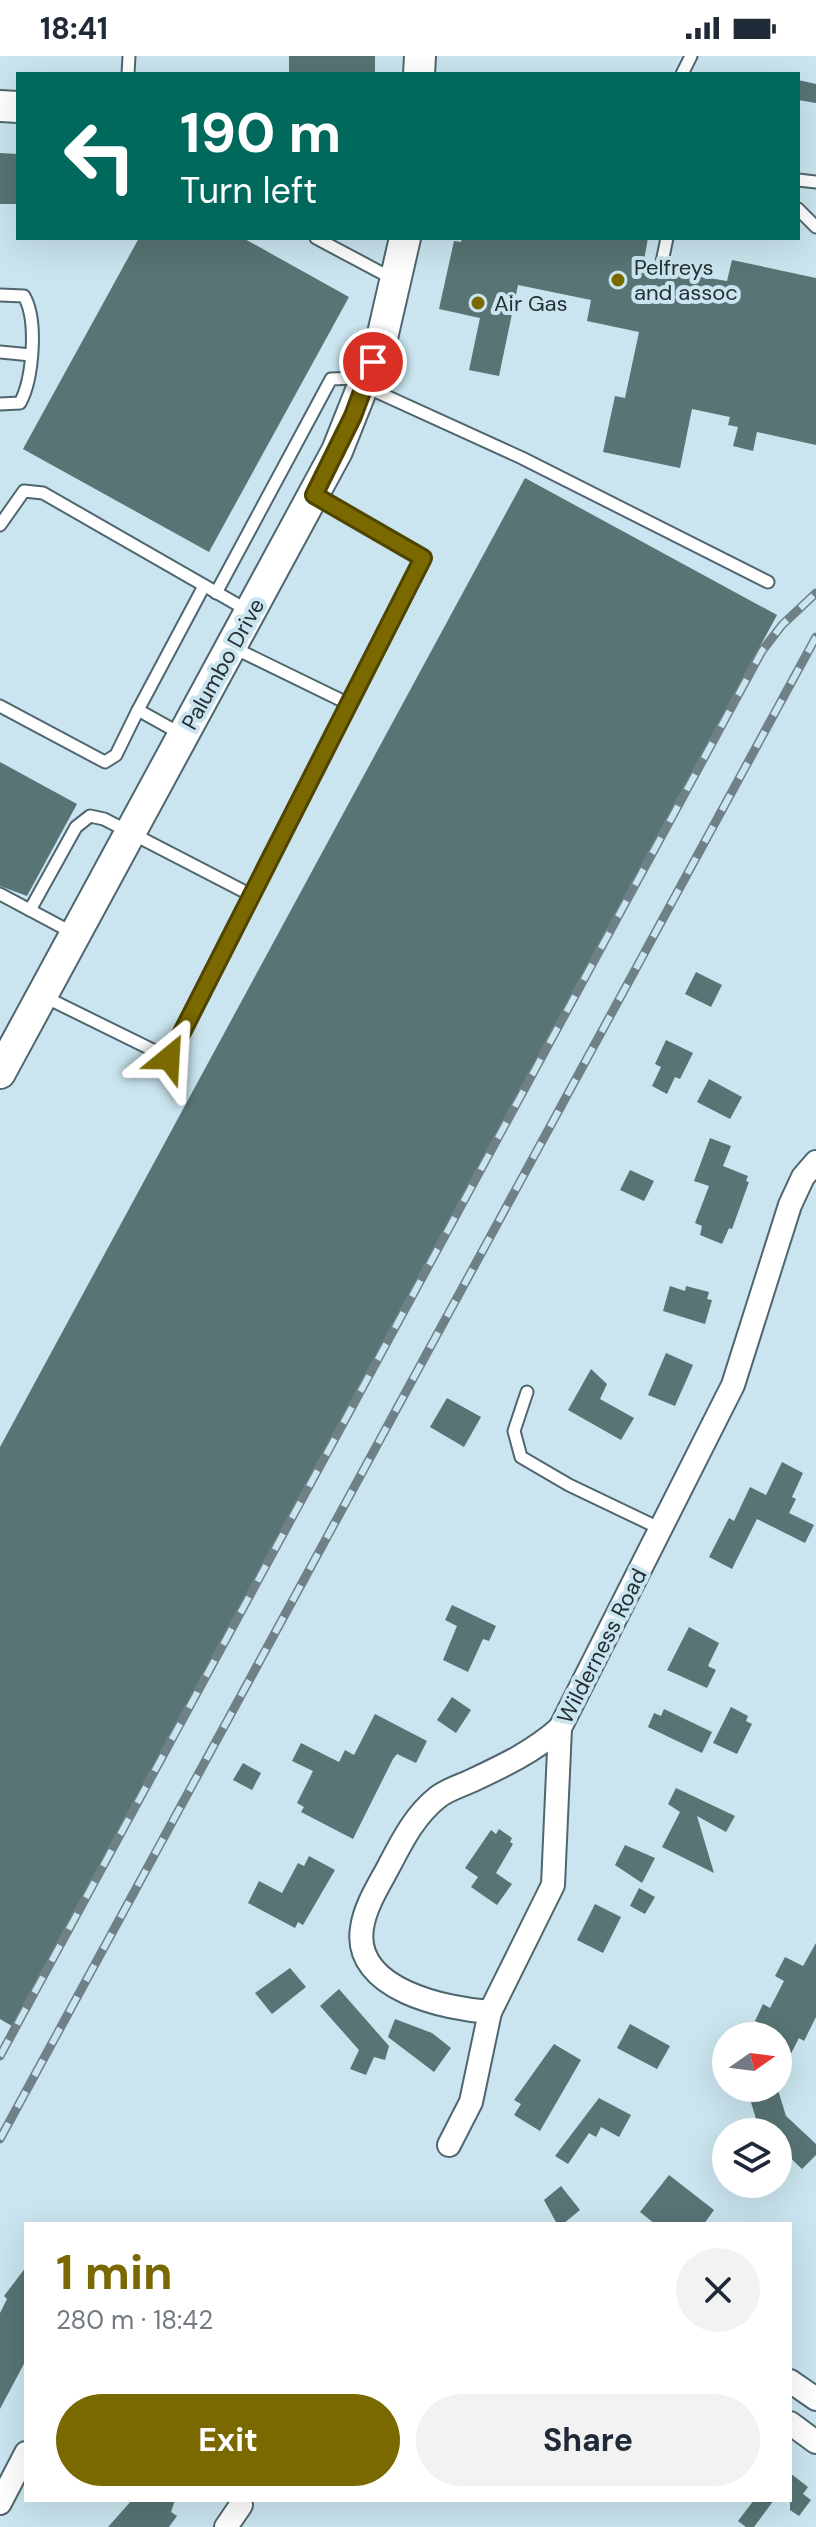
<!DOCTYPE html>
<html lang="en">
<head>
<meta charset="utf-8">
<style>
	:root { --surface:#fff; --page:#f2f2f3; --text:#1f2937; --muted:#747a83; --accent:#7a6900 }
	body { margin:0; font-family:"DM Sans",sans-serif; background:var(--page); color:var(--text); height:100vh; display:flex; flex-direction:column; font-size:30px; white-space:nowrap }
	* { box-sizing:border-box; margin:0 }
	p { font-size:26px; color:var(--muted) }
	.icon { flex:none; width:44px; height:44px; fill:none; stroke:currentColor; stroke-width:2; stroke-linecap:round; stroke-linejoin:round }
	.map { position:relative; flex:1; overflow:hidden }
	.details { position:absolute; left:24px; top:2166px; width:768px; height:280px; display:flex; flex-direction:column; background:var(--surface); border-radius:0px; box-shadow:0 8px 32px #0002 }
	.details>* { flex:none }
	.top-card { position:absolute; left:16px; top:16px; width:784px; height:168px; border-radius:0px; box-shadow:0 8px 32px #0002; background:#00695c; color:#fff; overflow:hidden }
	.needle { width:52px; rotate:76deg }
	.fabs { position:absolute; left:712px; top:1966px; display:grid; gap:16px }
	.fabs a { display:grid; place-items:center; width:80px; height:80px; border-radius:50%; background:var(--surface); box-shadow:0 8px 32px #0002; font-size:40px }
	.pin { position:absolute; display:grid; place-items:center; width:68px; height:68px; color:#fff; margin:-34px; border:4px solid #fff; border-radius:50%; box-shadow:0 2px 8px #0007 }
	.me { position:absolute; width:88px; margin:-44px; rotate:27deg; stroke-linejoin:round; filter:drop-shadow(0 0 6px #0008) }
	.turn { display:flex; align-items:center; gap:28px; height:168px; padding:0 32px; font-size:36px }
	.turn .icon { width:104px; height:104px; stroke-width:2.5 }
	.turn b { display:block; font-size:56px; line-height:68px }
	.round { display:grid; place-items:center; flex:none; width:84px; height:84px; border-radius:42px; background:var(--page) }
	.head { display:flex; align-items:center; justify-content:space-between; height:136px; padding:0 32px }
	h1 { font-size:48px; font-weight:700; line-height:60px; color:var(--accent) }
	.primary-button { display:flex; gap:16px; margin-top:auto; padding:16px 32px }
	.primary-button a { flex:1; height:92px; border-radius:48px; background:var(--accent); color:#fff; font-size:32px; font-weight:700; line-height:92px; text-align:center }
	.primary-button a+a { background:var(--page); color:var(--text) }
	.status { display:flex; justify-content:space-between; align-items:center; height:56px; padding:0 40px; background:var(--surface); direction:ltr }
	.status svg { height:22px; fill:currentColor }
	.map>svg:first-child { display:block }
	.building { fill:#587474 }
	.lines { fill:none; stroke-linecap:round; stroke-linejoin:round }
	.lane-casing { stroke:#4f666f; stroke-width:15 }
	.street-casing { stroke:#4f666f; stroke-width:26 }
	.secondary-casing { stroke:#4f666f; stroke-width:34 }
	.lane { stroke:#fff; stroke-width:11 }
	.street { stroke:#fff; stroke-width:22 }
	.secondary { stroke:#fff; stroke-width:30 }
	.rail-casing { stroke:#6f8087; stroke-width:9 }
	.rail { stroke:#cae5ef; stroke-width:6; stroke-dasharray:18; stroke-linecap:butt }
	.route-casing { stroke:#4f4400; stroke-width:20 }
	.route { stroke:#7a6900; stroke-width:14 }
	.poi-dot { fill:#7a6900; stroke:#cae5ef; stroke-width:3 }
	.labels { text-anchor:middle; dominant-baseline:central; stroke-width:8; stroke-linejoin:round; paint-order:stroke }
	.poi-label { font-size:22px; fill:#252f33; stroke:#cae5ef; text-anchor:start }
	.street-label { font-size:22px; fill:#252f33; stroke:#cae5ef }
</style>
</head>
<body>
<div class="status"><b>18:41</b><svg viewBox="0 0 49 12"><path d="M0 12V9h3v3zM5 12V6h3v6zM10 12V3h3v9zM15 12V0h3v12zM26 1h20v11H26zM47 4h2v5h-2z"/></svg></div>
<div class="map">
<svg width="816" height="2471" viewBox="0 0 816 2471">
	<rect width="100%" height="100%" fill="#cae5ef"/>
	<g class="building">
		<polygon points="289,0 375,0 375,18 289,16"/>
		<polygon points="798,24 816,28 816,47 798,44"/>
		<polygon points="0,97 18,98 18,148 0,148"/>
		<polygon points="139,182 243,182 349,241 209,496 23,393"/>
		<polygon points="462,182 648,182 643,210 660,214 727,225 732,204 816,222 816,389 757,376 753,395 733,390 738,371 728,369 730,361 692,353 680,412 603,396 615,340 625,342 639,276 587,265 591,244 518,229 499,320 469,314 480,262 439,253 454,185 461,186"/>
		<polygon points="525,422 777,559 12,1970 0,1963 0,1391"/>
		<polygon points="0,706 77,748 27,840 0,830"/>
		<polygon points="696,916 722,929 711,951 685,938"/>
		<polygon points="666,984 693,997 680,1023 675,1021 667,1038 652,1030 661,1011 655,1008"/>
		<polygon points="709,1023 742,1041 730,1063 697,1046"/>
		<polygon points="710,1082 731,1090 723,1110 748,1120 746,1125 749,1126 732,1173 729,1172 722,1188 700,1179 702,1170 695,1167 709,1130 694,1125"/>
		<polygon points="630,1114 654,1125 644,1145 620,1134"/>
		<polygon points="670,1230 685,1235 686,1230 709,1236 707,1243 712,1244 705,1268 663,1255"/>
		<polygon points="666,1297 693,1309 675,1350 648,1339"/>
		<polygon points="591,1313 607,1328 600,1343 634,1362 621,1384 568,1354"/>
		<polygon points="447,1342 481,1361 464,1391 430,1371"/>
		<polygon points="782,1406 803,1417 792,1441 796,1443 789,1457 814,1469 805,1487 757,1463 732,1513 709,1501 729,1462 734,1465 750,1431 766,1439"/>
		<polygon points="452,1549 496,1570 489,1585 483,1583 468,1616 443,1604 457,1570 445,1564"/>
		<polygon points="689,1571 719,1587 708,1610 716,1614 707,1632 667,1614"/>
		<polygon points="452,1641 471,1654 456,1677 437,1664"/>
		<polygon points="731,1651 748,1660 746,1665 752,1668 737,1698 713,1687"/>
		<polygon points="664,1653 712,1676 702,1697 648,1671 654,1657 661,1660"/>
		<polygon points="375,1658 427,1685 416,1707 397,1698 393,1703 353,1783 301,1756 304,1751 297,1747 313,1715 292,1705 301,1687 339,1706 345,1694 354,1699"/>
		<polygon points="243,1707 261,1717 252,1734 233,1724"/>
		<polygon points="676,1732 735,1760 726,1776 697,1760 714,1817 662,1791 680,1756 668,1748"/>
		<polygon points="499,1773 512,1782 510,1786 513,1788 496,1817 512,1828 497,1849 471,1831 478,1821 465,1812 491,1774 496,1778"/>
		<polygon points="625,1789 655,1802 642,1827 615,1809"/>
		<polygon points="309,1800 335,1814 303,1869 298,1866 295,1872 248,1847 259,1825 282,1837 298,1807 304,1810"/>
		<polygon points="639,1832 655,1841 645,1858 630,1850"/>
		<polygon points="595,1848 621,1861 603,1897 577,1884"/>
		<polygon points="816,1887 816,1961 804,1985 799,1982 778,2023 778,1980 761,1976 765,1970 755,1965 763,1948 770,1952 784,1925 775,1920 785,1901 803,1910"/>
		<polygon points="290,1912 306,1931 272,1958 255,1937"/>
		<polygon points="339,1933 389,1990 385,2004 374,2001 366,2019 350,2013 359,1994 320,1950"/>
		<polygon points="395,1963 432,1977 451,1992 434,2016 388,1981"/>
		<polygon points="630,1968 670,1990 657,2013 617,1992"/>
		<polygon points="554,1988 581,2004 540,2075 514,2059 521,2048 514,2044"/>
		<polygon points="778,2034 786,2060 816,2088 816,2099 802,2113 778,2090 778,2076 760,2076 750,2043"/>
		<polygon points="599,2042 631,2059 619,2081 601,2071 596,2081 589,2077 568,2108 555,2100"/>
		<polygon points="669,2119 714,2154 704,2168 655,2168 640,2156"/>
		<polygon points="561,2130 580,2154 563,2168 557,2168 544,2144"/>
		<polygon points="26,2211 26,2304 0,2353 0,2257 7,2243 4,2240"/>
		<polygon points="790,2417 808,2431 803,2438 811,2444 799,2460 790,2454"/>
		<polygon points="132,2444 175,2444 171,2456 177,2460 169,2471 108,2471"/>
		<polygon points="754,2444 774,2444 754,2471 746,2471 738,2465"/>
	</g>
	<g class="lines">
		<defs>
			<g id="lane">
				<polyline points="128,18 129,0"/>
				<polyline points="682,18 691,0"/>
				<polyline points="798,124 816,126"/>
				<polyline points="798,153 816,171"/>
				<polyline points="316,182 393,223"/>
				<polyline points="662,206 667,182"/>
				<path d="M 0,239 L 24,240 C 38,264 33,323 20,347 L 0,348"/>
				<polyline points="0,296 31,299"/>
				<polyline points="0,469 24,435 43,437 247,554"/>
				<polyline points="216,537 331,323 355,322 364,330 522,402 768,526"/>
				<polyline points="234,592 349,648"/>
				<polyline points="0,650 105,706 116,699 138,654 181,678"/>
				<polyline points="138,654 204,530"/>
				<polyline points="0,838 73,877"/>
				<polyline points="30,854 76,771 90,760 104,763 251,839"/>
				<polyline points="43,940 169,1002 423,502 314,439"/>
				<polyline points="527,1336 514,1375 521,1401 569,1429 661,1473"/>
			</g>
			<g id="street">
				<path d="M 490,1956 C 447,1953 352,1934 362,1872 C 365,1850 379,1829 389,1810 C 402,1785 415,1759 438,1741 C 447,1734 460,1730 471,1725 C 503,1710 533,1696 560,1672"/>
				<polyline points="449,2089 471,2046 490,1956 553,1829 560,1672 733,1329 790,1149 803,1121 816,1106"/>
				<polyline points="790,2325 816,2343"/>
				<polyline points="790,2367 816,2386"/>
				<polyline points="0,2447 26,2397"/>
				<polyline points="226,2471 241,2449"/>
			</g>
			<g id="secondary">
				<polyline points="419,18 420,0"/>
				<polyline points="0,50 18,51"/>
				<polyline points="0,1017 337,395 382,282 405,182"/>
			</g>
		</defs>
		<use href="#lane" class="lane-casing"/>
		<use href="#street" class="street-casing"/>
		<use href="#secondary" class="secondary-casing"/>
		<use href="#lane" class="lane"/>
		<use href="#street" class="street"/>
		<use href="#secondary" class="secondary"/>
		<defs>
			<g id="rail">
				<polyline points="0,2000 762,595 782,569 816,537"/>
				<polyline points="0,2083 816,581"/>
			</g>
		</defs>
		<use href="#rail" class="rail-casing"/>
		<use href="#rail" class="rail"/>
	</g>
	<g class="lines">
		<defs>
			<polyline id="route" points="169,1002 423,502 314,439 353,360 373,306"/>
		</defs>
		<use href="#route" class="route-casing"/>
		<use href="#route" class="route"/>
	</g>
	<g class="poi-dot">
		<circle cx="618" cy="224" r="8"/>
		<circle cx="478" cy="247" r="8"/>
	</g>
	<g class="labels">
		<g class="poi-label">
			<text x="634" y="211">Pelfreys<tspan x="634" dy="25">and assoc</tspan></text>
			<text x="494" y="247">Air Gas</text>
		</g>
		<g class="street-label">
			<text transform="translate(223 608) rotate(-61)">Palumbo Drive</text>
			<text transform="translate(602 1590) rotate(-63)">Wilderness Road</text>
		</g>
	</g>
</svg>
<div class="fabs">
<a><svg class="needle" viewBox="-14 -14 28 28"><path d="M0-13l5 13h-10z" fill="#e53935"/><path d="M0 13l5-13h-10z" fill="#747a83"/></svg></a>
<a><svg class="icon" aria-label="layers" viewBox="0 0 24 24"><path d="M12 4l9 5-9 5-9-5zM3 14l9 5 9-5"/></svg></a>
</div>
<div class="pin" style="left:373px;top:306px;background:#d93025"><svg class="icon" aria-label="arrive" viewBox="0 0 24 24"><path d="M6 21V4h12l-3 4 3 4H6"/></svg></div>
<svg class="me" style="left:169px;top:1002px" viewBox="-20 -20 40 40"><path d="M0-17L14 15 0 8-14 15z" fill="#7a6900" stroke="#fff" stroke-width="4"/></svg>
<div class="top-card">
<div class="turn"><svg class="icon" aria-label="left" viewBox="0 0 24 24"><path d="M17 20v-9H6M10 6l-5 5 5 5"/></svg><div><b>190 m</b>Turn left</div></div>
</div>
<section class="details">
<div class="head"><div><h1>1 min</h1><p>280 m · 18:42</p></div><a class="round"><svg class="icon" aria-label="close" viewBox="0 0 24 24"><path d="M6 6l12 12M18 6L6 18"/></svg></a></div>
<div class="primary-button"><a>Exit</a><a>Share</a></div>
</section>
</div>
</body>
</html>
